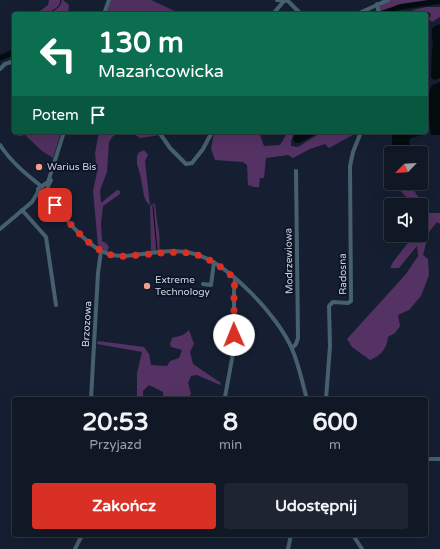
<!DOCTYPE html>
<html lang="pl">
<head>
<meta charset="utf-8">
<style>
	:root { --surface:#101725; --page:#1e2432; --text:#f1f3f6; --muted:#9c9fa7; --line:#303642; --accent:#d93025 }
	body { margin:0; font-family:"Varela Round",sans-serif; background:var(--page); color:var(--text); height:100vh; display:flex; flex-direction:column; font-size:15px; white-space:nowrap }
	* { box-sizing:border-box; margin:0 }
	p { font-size:13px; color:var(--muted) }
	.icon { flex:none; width:22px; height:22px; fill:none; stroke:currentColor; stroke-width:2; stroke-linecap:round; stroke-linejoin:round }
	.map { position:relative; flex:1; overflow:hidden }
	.drawer { position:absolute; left:12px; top:397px; width:416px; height:140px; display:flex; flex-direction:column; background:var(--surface); border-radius:4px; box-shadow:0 4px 16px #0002,0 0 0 1px var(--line) }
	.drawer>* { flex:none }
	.top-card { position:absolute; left:12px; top:12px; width:416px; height:122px; border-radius:4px; box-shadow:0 4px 16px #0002,0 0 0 1px var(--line); background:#0b6e4f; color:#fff; overflow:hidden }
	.needle { width:26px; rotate:245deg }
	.controls { position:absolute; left:384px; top:146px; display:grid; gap:8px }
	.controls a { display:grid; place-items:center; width:44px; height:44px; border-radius:4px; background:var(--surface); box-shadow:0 4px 16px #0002,0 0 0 1px var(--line); font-size:20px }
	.pin { position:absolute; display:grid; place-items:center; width:34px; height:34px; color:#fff; margin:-17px; border-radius:8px; box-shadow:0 2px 6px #0006 }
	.me { position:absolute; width:44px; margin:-22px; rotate:359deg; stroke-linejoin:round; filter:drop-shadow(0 0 3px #0008) }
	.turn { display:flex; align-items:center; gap:14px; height:84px; padding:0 20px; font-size:18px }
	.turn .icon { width:52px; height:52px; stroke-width:2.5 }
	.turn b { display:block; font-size:28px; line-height:34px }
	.then { display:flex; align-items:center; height:38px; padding:0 20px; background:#0003; gap:8px; font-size:15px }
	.eta { display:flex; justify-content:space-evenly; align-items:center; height:68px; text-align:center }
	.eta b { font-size:24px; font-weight:700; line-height:28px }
	.button { display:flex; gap:8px; margin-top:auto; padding:8px 20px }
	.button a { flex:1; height:46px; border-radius:4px; background:var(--accent); color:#fff; font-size:16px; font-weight:700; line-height:46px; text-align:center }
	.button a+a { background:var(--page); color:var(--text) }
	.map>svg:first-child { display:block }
	.green { fill:#50305f }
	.forest { fill:#543263 }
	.water { fill:#030d0f }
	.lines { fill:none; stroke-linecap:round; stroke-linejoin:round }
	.stream { stroke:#030d0f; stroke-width:1 }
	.river { stroke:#030d0f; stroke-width:5.5 }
	.minor { stroke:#46606f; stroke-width:4 }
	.route { stroke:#d93025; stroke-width:7; stroke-dasharray:0 12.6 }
	.poi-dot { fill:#f49e8a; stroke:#0c1627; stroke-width:1.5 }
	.labels { text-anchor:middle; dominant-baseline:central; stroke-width:4; stroke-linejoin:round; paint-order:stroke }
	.poi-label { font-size:10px; fill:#cfd6e2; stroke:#0c1627; text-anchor:start }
	.street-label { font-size:10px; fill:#cfd6e2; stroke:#0c1627 }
</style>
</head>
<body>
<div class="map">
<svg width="440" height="549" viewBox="0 0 440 549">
	<rect width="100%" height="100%" fill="#151f31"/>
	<g class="green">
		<polygon points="111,0 151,0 179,13 106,14"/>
		<polygon points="14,132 61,132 53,158 42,151 24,134 22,136 14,135"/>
		<path d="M 155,203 C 156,213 157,222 159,232 C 160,237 159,245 160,251 L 151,252 L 150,206 Z"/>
	</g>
	<g class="forest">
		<polygon points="49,0 63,0 69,5 68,12 64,14 36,14 48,5"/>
		<polygon points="390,0 434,0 403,4 380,11 379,7 382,3"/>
		<polygon points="426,7 440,7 440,17 432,22 429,19 431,15 429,12 421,12 419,14 409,14 413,10"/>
		<polygon points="101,132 129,132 120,133 113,136 109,142 107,172 100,190 101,203 117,190 120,191 120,194 103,206 101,223 102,241 106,243 109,247 107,252 98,245 93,191 97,172 95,153 98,137"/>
		<polygon points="131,132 158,132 160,135 140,138"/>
		<polygon points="214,132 259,132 264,146 280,145 288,132 294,132 291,141 291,146 298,147 317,135 330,132 358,132 329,148 325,144 310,149 293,158 288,155 266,158 264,178 260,178 259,187 254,187 248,185 247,165 243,162 215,160 211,149"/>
		<polygon points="144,150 148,155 145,161 150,206 146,201 144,196 141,178 137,164 137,157 138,153"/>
		<path d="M 393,183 L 409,183 L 429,213 L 440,213 L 440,224 L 437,222 L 429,232 L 423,255 L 428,259 L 429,275 L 421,296 L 409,310 L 398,315 L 400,326 L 395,333 L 388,337 C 387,348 381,356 370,360 L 352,347 L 347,339 L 406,274 L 418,256 L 417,246 L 399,268 L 390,268 L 393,262 L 414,235 L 421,235 L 421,224 L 424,214 L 421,211 L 421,205 L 410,205 L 411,202 Z"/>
		<polygon points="189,330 194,344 190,352 193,364 221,383 220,385 197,375 191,376 188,383 191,394 187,399 163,399 163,392 149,385 143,391 143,399 137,399 137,373 142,352 97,344 98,341 144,347 149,354 151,365 167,366 170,361 179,358 182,350 171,347 170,344 172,338 183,335"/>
	</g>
	<g class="water">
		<path d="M 440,24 L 440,78 L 434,80 L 431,77 L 432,50 C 435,43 429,35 433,27 Z"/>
		<path d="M 440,82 L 440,135 L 431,135 C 430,127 426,93 431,87 C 433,84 437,83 440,82 Z"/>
		<polygon points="295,132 320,132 299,143 295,143 293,139"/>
		<polygon points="392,132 426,132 426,134 411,138 409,141 411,150 409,153 392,153"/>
	</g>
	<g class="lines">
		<g class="stream">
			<path d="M 47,14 C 53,10 61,8 61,0"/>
			<polyline points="153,206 157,251"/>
		</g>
		<g class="river">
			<polyline points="381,14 400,7 440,1"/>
			<polyline points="0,58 14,52"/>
		</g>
		<g class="minor">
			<polyline points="277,0 288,1 301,14"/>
			<polyline points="377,4 379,14"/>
			<polyline points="104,14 109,0"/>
			<polyline points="273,14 284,1"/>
			<polyline points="357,14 388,0"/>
			<polyline points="0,69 5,64 14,61"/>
			<polyline points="159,132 170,148 186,164 192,163 203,149 212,132"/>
			<path d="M 0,145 C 11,162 26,174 41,186"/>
			<polyline points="38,189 48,182 64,132"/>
			<polyline points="38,190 40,195 46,197 52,202"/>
			<path d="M 47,193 C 59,212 85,245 106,253 C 112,256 118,256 124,256 C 144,255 173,248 191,253 C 226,260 279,317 292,349 C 299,365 302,382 307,399"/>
			<polyline points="47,193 48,186 51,180"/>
			<polyline points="22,210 46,237 56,305"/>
			<polyline points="0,229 32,202 38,192"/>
			<polyline points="203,284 211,285 214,262"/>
			<polyline points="292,348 296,344 298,338 296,171"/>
			<polyline points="91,399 98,273 101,251"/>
			<polyline points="206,399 211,399"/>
			<polyline points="221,399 225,397 234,348 234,291 235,279"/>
			<polyline points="326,399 330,346 329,306 333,302 348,303 351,301 350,166 353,152 361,132"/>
			<polyline points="426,459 440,459"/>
			<polyline points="353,535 362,549"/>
			<polyline points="75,549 82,535"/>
			<polyline points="288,549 291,535"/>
		</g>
	</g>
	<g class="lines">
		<path class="route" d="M 55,205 C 68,221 86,245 106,253 C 117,258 128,256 139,255 C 184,251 200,247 235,279 L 234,291 L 234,335"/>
	</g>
	<g class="poi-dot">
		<circle cx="39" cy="167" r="4"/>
		<circle cx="147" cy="286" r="4"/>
	</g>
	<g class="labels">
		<g class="poi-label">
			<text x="47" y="167">Warius Bis</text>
			<text x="155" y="280">Extreme<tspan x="155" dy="12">Technology</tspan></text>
		</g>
		<g class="street-label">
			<text transform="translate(289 261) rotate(-91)">Modrzewiowa</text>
			<text transform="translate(343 274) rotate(-91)">Radosna</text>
			<text transform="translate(87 324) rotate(-87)">Brzozowa</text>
		</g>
	</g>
</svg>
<div class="controls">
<a><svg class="needle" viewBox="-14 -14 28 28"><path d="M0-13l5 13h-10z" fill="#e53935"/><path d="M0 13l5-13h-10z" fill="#9c9fa7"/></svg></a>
<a><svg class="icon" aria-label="sound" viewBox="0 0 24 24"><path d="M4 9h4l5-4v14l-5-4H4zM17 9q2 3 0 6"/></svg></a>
</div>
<div class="pin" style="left:55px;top:205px;background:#d93025"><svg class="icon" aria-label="arrive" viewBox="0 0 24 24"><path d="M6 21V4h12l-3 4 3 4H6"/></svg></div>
<svg class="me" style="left:234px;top:335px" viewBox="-20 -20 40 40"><circle r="19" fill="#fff"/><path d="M0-13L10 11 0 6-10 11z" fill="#d93025"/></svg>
<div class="top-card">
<div class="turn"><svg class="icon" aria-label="left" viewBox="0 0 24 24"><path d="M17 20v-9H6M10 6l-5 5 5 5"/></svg><div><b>130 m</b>Mazańcowicka</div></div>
<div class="then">Potem<svg class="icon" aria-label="arrive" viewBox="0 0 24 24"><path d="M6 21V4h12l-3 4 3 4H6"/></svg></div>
</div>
<section class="drawer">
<div class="eta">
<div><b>20:53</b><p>Przyjazd</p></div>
<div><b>8</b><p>min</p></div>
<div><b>600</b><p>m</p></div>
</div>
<div class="button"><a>Zakończ</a><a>Udostępnij</a></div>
</section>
</div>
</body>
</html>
